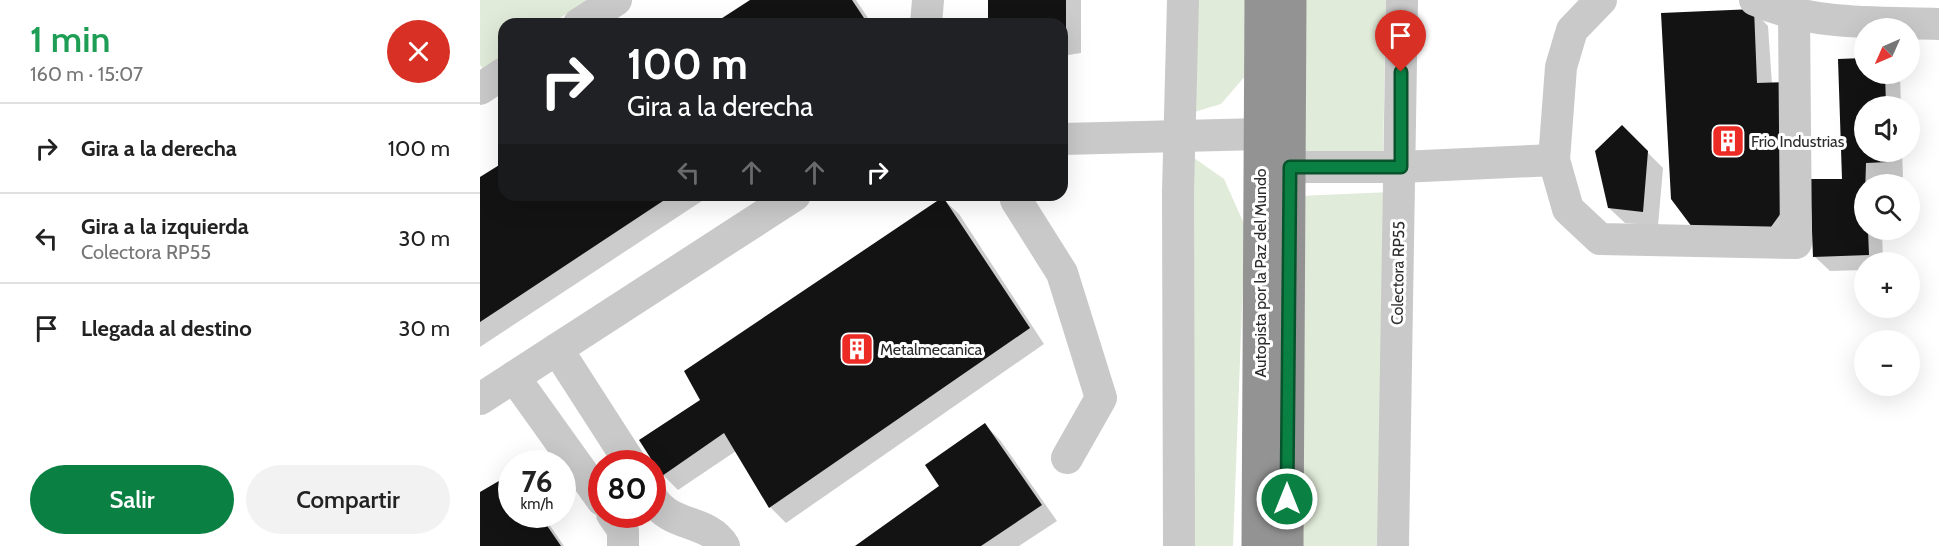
<!DOCTYPE html>
<html lang="es">
<head>
<meta charset="utf-8">
<style>
	:root { --surface:#fff; --page:#f2f2f2; --text:#222; --muted:#767676; --line:#e0e0e0; --accent:#0b8043 }
	body { margin:0; font-family:Cabin,sans-serif; background:var(--page); color:var(--text); height:100vh; display:flex; flex-direction:column; font-size:22px; white-space:nowrap }
	* { box-sizing:border-box; margin:0 }
	p { font-size:20px; color:var(--muted) }
	.icon { flex:none; width:33px; height:33px; fill:none; stroke:currentColor; stroke-width:2; stroke-linecap:round; stroke-linejoin:round }
	.map { position:relative; flex:1; overflow:hidden }
	.sheet { display:flex; flex-direction:column; background:var(--surface); width:480px }
	.sheet>* { flex:none }
	.banner { position:absolute; left:18px; top:18px; width:570px; height:183px; border-radius:18px; box-shadow:0 6px 24px #0002; background:#202124; color:#fff; overflow:hidden }
	.needle { width:39px; rotate:225deg }
	.controls { position:absolute; left:1374px; top:18px; display:grid; gap:12px }
	.controls a { display:grid; place-items:center; width:66px; height:66px; border-radius:50%; background:var(--surface); box-shadow:0 6px 24px #0002; font-size:30px }
	.speed { position:absolute; left:18px; top:450px; display:flex; gap:12px; font-size:30px; font-weight:700; text-align:center }
	.speed>* { display:grid; place-content:center; width:78px; height:78px; border-radius:50%; background:var(--surface); box-shadow:0 6px 24px #0002; line-height:1 }
	.speed small { font-size:15px; font-weight:400 }
	.speed .limit { border:9px solid #d22; background:#fff; color:#111 }
	.pin { position:absolute; display:grid; place-items:center; width:51px; height:51px; color:#fff; margin:-62px -26px; border-radius:50% 50% 50% 0; rotate:-45deg; box-shadow:0 0 6px #0007 }
	.pin .icon { rotate:45deg }
	.me { position:absolute; width:66px; margin:-33px; rotate:0deg; stroke-linejoin:round; filter:drop-shadow(0 0 4px #0008) }
	.turn { display:flex; align-items:center; gap:21px; height:126px; padding:0 30px; font-size:27px }
	.turn .icon { width:78px; height:78px; stroke-width:2.5 }
	.turn b { display:block; font-size:42px; line-height:51px }
	.lanes { display:flex; align-items:center; height:57px; padding:0 30px; background:#0003; justify-content:center; gap:30px; direction:ltr }
	.lanes .off { opacity:.35 }
	.round { display:grid; place-items:center; flex:none; width:63px; height:63px; border-radius:32px; background:var(--page) }
	.overview { display:flex; align-items:center; justify-content:space-between; height:102px; padding:0 30px }
	h1 { font-size:36px; font-weight:600; line-height:45px; color:#1e9e55 }
	.action { display:flex; gap:12px; margin-top:auto; padding:12px 30px }
	.action a { flex:1; height:69px; border-radius:36px; background:var(--accent); color:#fff; font-size:24px; font-weight:600; line-height:69px; text-align:center }
	.action a+a { background:var(--page); color:var(--text) }
	ul { padding:0; list-style:none }
	li { display:flex; align-items:center; gap:18px; height:90px; padding:0 30px; border-top:2px solid var(--line) }
	li div { flex:1 }
	li b { display:block; font-size:22px }
	li em { font-style:normal }
	main { display:flex; flex:1; min-height:0 }
	.map>svg:first-child { display:block }
	.green { fill:#e1ebd9 }
	.shadow { fill:#0003 }
	.building { fill:#131313 }
	.lines { fill:none; stroke-linecap:round; stroke-linejoin:round }
	.minor { stroke:#c9c9c9; stroke-width:32 }
	.highway { stroke:#939393; stroke-width:33 }
	.route-casing { stroke:#07532c; stroke-width:15 }
	.route { stroke:#0b8043; stroke-width:10 }
	.labels { text-anchor:middle; dominant-baseline:central; stroke-width:6; stroke-linejoin:round; paint-order:stroke }
	.poi-label { font-size:16px; fill:#2c2c2c; stroke:#fff; text-anchor:start }
	.street-label { font-size:16px; fill:#2c2c2c; stroke:#fff }
</style>
</head>
<body>
<main>
<section class="sheet">
<div class="overview"><div><h1>1 min</h1><p>160 m · 15:07</p></div><a class="round" style="background:#d93025;color:#fff"><svg class="icon" aria-label="close" viewBox="0 0 24 24"><path d="M6 6l12 12M18 6L6 18"/></svg></a></div>
<ul>
<li><svg class="icon" aria-label="right" viewBox="0 0 24 24"><path d="M7 20v-9h11M14 6l5 5-5 5"/></svg><div><b>Gira a la derecha</b></div><em>100 m</em></li>
<li><svg class="icon" aria-label="left" viewBox="0 0 24 24"><path d="M17 20v-9H6M10 6l-5 5 5 5"/></svg><div><b>Gira a la izquierda</b><p>Colectora RP55</p></div><em>30 m</em></li>
<li><svg class="icon" aria-label="arrive" viewBox="0 0 24 24"><path d="M6 21V4h12l-3 4 3 4H6"/></svg><div><b>Llegada al destino</b></div><em>30 m</em></li>
</ul>
<div class="action"><a>Salir</a><a>Compartir</a></div>
</section>
<div class="map">
<svg width="1459" height="546" viewBox="0 0 1459 546">
	<rect width="100%" height="100%" fill="#fff"/>
	<g class="green">
		<polygon points="0,0 107,0 71,24 24,24 24,55 3,69 0,65"/>
		<polygon points="715,0 766,0 766,75 741,104 714,112"/>
		<polygon points="821,0 906,0 903,155 819,155"/>
		<polygon points="714,158 744,179 765,226 753,546 710,546"/>
		<polygon points="911,192 902,546 817,546 819,196"/>
	</g>
	<g class="shadow">
		<polygon points="272,0 376,0 392,24 236,24"/>
		<polygon points="509,0 601,0 601,53 582,56 582,24 509,24"/>
		<polygon points="1273,10 1288,26 1303,246 1232,246"/>
		<polygon points="1384,59 1384,74 1420,74 1421,106 1384,106 1384,152 1422,152 1423,177 1400,178 1401,184 1384,184 1384,230 1402,230 1403,262 1384,262 1384,270 1350,271 1334,256 1363,180 1360,60"/>
		<polygon points="1142,127 1183,168 1178,226 1145,223 1129,208"/>
		<polygon points="24,163 24,195 231,195 0,347 0,179"/>
		<polygon points="463,199 479,214 564,344 306,523 290,507 256,451 198,490 183,475 222,400"/>
		<polygon points="505,425 520,440 577,521 539,546 378,546 461,487"/>
		<polygon points="30,476 32,514 62,514 84,546 0,546 0,494"/>
	</g>
	<g class="building">
		<polygon points="270,0 372,0 388,24 233,24"/>
		<polygon points="508,0 586,0 586,38 582,39 582,24 508,24"/>
		<polygon points="1274,9 1277,83 1305,82 1312,198 1288,231 1215,231 1191,199 1181,13"/>
		<polygon points="1384,58 1384,74 1405,74 1406,106 1384,106 1384,152 1407,152 1408,162 1386,163 1384,230 1388,230 1389,255 1333,257 1330,179 1362,179 1358,59"/>
		<polygon points="1142,125 1168,151 1163,212 1128,208 1115,151"/>
		<polygon points="24,162 24,195 192,195 0,322 0,177"/>
		<polygon points="463,197 550,328 289,508 244,433 182,476 159,440 220,400 204,371"/>
		<polygon points="505,423 562,505 501,546 375,546 459,486 445,465"/>
		<polygon points="31,474 32,514 59,514 81,546 0,546 0,492"/>
	</g>
	<g class="lines">
		<g class="minor">
			<polyline points="1121,0 1092,30 1081,67 1074,160 1088,209 1120,239 1316,243 1314,14"/>
			<path d="M 1275,0 C 1332,26 1397,22 1459,24"/>
			<polyline points="99,24 136,0"/>
			<polyline points="446,24 448,0"/>
			<polyline points="0,89 24,73"/>
			<polyline points="582,139 781,134"/>
			<polyline points="810,167 921,167 1074,160"/>
			<polyline points="538,195 536,200 582,273 621,398 587,458"/>
			<polyline points="77,349 151,464"/>
			<polyline points="34,377 122,500"/>
			<polyline points="0,399 315,195"/>
			<path d="M 172,498 C 192,529 227,518 244,546"/>
			<polyline points="132,514 143,530 143,546"/>
			<polyline points="699,546 698,192 703,0"/>
			<polyline points="913,546 922,0"/>
		</g>
		<g class="highway">
			<polyline points="778,546 781,0"/>
			<polyline points="807,546 810,0"/>
		</g>
	</g>
	<g class="lines">
		<defs>
			<polyline id="route" points="807,499 810,167 921,167 921,72"/>
		</defs>
		<use href="#route" class="route-casing"/>
		<use href="#route" class="route"/>
	</g>
	<defs>
		<symbol id="building-square" viewBox="-11 -11 22 22"><rect x="-9" y="-9" width="18" height="18" rx="4" fill="#ed2b25" stroke="#fff"/><path d="M-4-6H4V6H1V3H-1V6H-4ZM-2.5-4.3h1.7v1.8h-1.7ZM.8-4.3h1.7v1.8H.8ZM-2.5-1h1.7V.8h-1.7ZM.8-1h1.7V.8H.8Z" fill="#fff"/></symbol>
	</defs>
	<g fill-rule="evenodd">
		<use href="#building-square" x="1229" y="122" width="38" height="38"/>
		<use href="#building-square" x="358" y="330" width="38" height="38"/>
	</g>
	<g class="labels">
		<g class="poi-label">
			<text x="1271" y="141">Frio Industrias</text>
			<text x="400" y="349">Metalmecanica</text>
		</g>
		<g class="street-label">
			<text transform="translate(780 273) rotate(-90)">Autopista por la Paz del Mundo</text>
			<text transform="translate(918 273) rotate(-89)">Colectora RP55</text>
		</g>
	</g>
</svg>
<div class="controls">
<a><svg class="needle" viewBox="-14 -14 28 28"><path d="M0-13l5 13h-10z" fill="#e53935"/><path d="M0 13l5-13h-10z" fill="#767676"/></svg></a>
<a><svg class="icon" aria-label="sound" viewBox="0 0 24 24"><path d="M4 9h4l5-4v14l-5-4H4zM17 9q2 3 0 6"/></svg></a>
<a><svg class="icon" aria-label="search" viewBox="0 0 24 24"><circle cx="10" cy="10" r="6"/><path d="M15 15l6 6"/></svg></a>
<a>+</a>
<a>−</a>
</div>
<div class="speed"><div>76<small>km/h</small></div><div class="limit">80</div></div>
<div class="pin" style="left:921px;top:72px;background:#d93025"><svg class="icon" aria-label="arrive" viewBox="0 0 24 24"><path d="M6 21V4h12l-3 4 3 4H6"/></svg></div>
<svg class="me" style="left:807px;top:499px" viewBox="-20 -20 40 40"><circle r="17" fill="#0b8043" stroke="#fff" stroke-width="3"/><path d="M0-11L8 9 0 5-8 9z" fill="#fff"/></svg>
<div class="banner">
<div class="turn"><svg class="icon" aria-label="right" viewBox="0 0 24 24"><path d="M7 20v-9h11M14 6l5 5-5 5"/></svg><div><b>100 m</b>Gira a la derecha</div></div>
<div class="lanes"><svg class="icon off" aria-label="left" viewBox="0 0 24 24"><path d="M17 20v-9H6M10 6l-5 5 5 5"/></svg><svg class="icon off" aria-label="ahead" viewBox="0 0 24 24"><path d="M12 20V5M6 11l6-6 6 6"/></svg><svg class="icon off" aria-label="ahead" viewBox="0 0 24 24"><path d="M12 20V5M6 11l6-6 6 6"/></svg><svg class="icon" aria-label="right" viewBox="0 0 24 24"><path d="M7 20v-9h11M14 6l5 5-5 5"/></svg></div>
</div>
</div>
</main>
</body>
</html>
